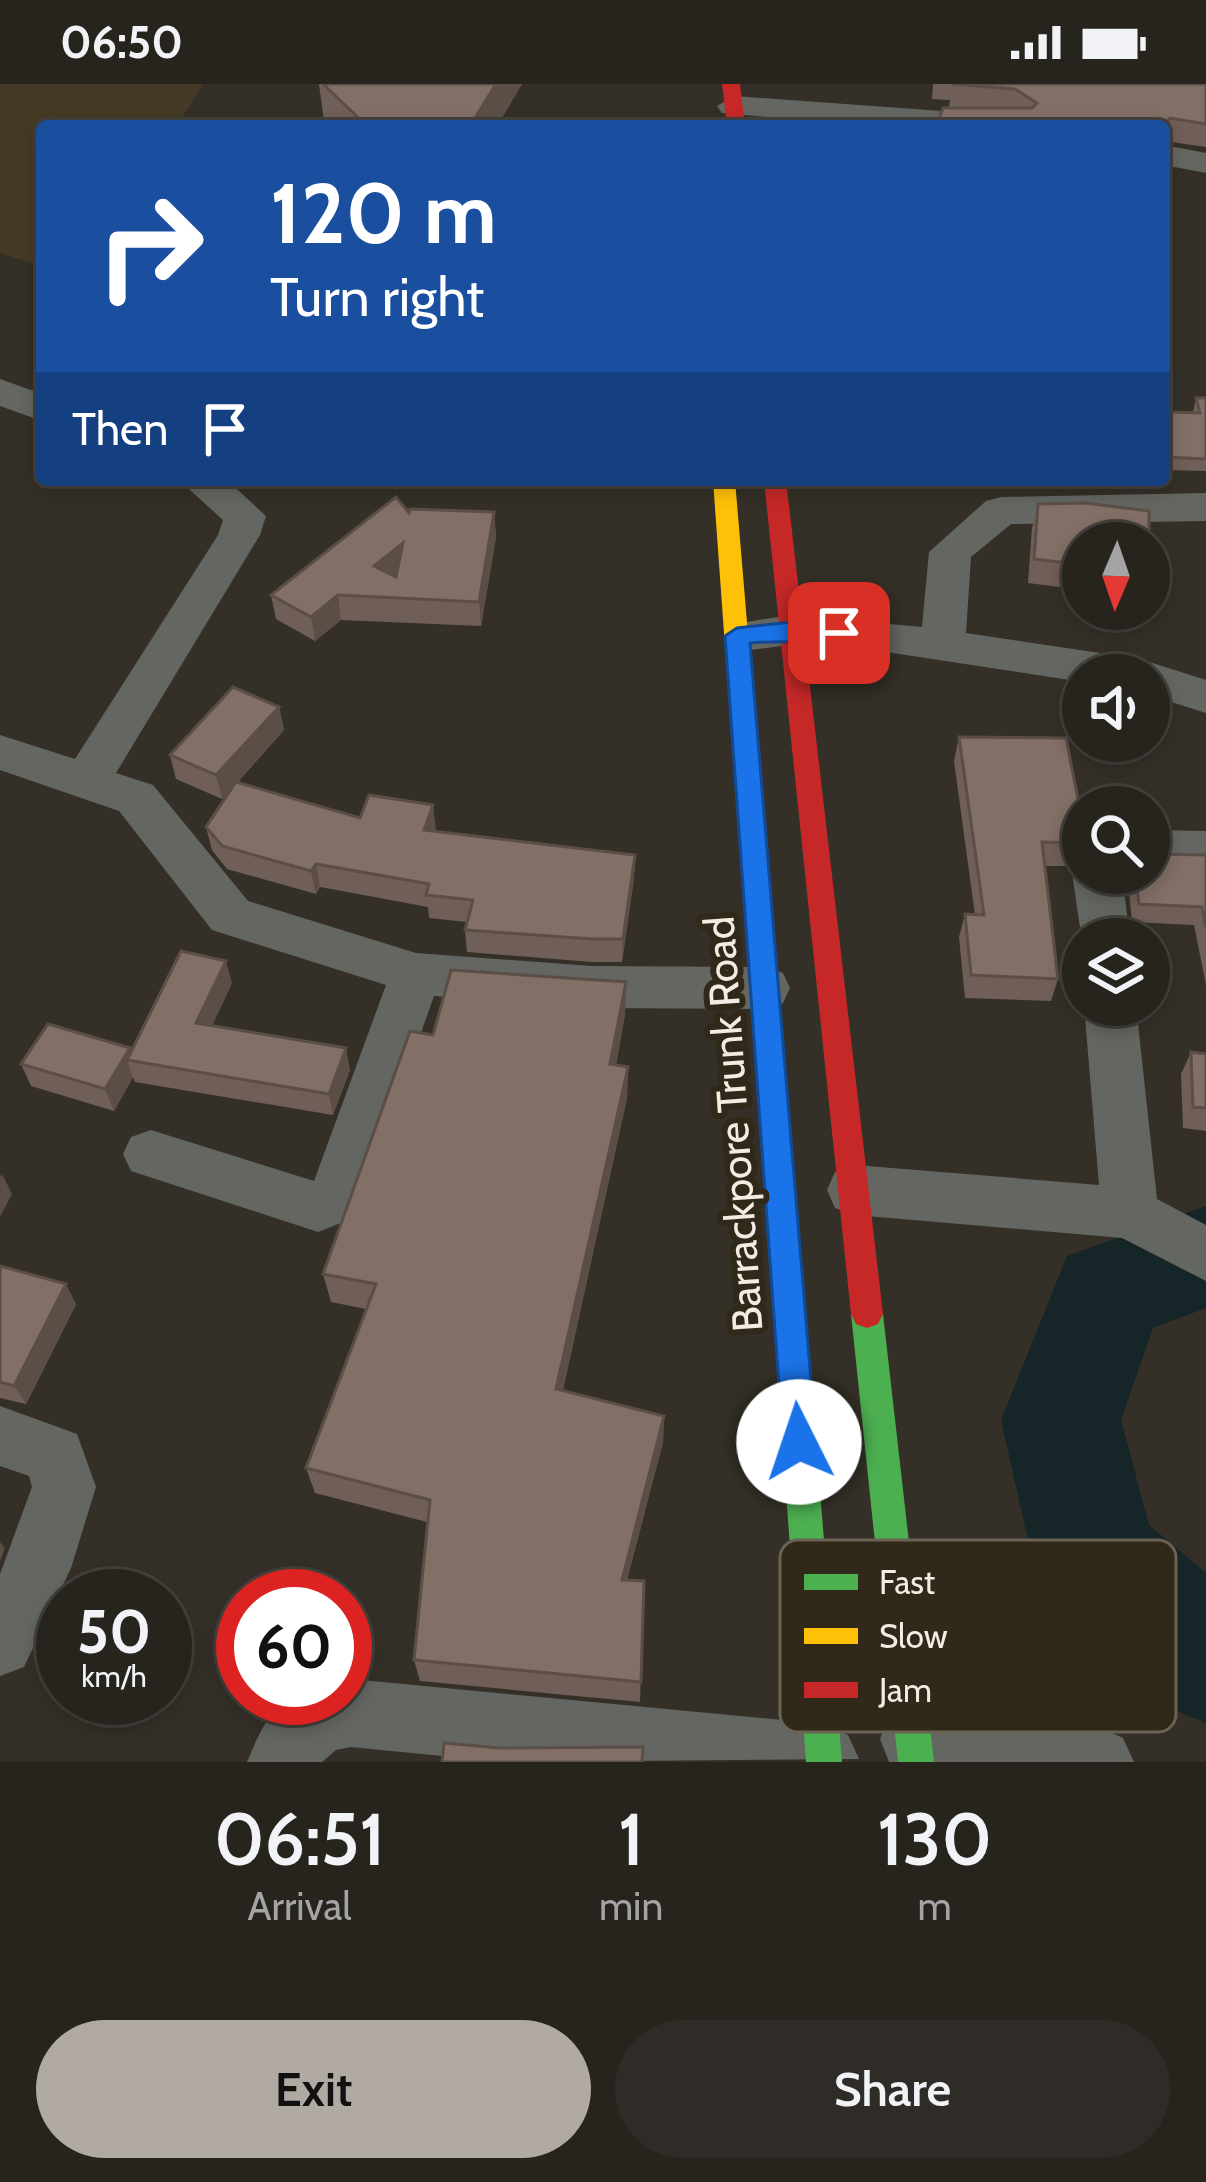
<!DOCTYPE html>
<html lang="en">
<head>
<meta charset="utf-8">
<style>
	:root { --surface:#27241e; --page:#2f2c27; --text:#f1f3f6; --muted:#a4a4a4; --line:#43413c; --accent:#b0aaa2 }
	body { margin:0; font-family:Cabin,sans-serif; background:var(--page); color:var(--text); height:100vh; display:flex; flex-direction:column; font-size:45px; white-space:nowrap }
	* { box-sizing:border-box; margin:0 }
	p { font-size:39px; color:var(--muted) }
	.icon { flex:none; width:66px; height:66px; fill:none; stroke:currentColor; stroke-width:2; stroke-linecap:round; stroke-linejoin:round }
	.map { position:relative; height:1678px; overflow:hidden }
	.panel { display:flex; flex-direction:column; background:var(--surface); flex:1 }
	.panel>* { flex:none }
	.hud { position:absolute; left:36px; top:36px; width:1134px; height:366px; border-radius:12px; box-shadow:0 6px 18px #0003,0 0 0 3px var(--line); background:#1a4fa0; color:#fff; overflow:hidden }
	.needle { width:78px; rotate:182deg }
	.fabs { position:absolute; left:1062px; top:438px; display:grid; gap:24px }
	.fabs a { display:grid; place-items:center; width:108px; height:108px; border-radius:50%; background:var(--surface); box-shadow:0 6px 18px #0003,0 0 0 3px var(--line); font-size:60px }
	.speed { position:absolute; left:36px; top:1485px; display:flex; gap:24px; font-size:60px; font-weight:700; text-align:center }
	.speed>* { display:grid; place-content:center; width:156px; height:156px; border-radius:50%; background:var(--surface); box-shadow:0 6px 18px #0003,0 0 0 3px var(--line); line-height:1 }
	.speed small { font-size:30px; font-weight:400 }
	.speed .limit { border:18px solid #d22; background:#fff; color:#111 }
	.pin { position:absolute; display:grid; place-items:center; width:102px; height:102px; color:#fff; margin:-51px; border-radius:24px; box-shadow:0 6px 18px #0006 }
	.me { position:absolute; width:132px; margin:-66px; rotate:356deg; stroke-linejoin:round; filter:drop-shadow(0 0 9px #0008) }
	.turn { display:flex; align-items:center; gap:42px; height:252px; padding:0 36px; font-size:54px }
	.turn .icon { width:156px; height:156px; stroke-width:2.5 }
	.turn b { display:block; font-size:84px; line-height:102px }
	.then { display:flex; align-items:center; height:114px; padding:0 36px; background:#0003; gap:24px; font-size:45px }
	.eta { display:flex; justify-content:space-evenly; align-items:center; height:204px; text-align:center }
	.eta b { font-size:72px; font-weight:600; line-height:84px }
	.cta { display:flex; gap:24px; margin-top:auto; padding:24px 36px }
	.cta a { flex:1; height:138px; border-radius:72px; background:var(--accent); color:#111; font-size:48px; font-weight:600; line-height:138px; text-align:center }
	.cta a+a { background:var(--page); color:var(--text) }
	.status { display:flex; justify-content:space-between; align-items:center; height:84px; padding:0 60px; background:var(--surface); direction:ltr }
	.status svg { height:33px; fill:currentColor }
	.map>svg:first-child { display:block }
	.built { fill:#443a25 }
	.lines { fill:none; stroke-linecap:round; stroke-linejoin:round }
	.river { fill:#162528; fill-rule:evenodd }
	.street { fill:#646662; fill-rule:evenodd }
	.fast { fill:#4caf50; fill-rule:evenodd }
	.slow { fill:#ffc107; fill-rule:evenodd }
	.jam { fill:#c62828; fill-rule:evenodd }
	.wall { fill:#705f58 }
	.shaded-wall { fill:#5b4e47 }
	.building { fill:#826f66; stroke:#5b4e47; stroke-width:3; fill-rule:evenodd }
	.route { fill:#1a73e8; stroke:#114b97; stroke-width:3 }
	.labels { text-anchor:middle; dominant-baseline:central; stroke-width:12; stroke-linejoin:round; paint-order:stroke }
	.street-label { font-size:42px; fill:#f2ece3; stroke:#302818 }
	.key { fill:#302818; stroke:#6a6355; stroke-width:3 }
	.key-label { font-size:33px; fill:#f2ece3 }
</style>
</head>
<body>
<div class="status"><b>06:50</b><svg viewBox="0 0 49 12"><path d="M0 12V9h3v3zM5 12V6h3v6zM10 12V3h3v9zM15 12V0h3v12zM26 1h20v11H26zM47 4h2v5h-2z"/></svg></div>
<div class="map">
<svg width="1206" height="1678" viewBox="0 0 1206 1678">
	<rect width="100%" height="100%" fill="#343028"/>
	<polygon class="built" points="0,0 204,0 176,42 42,42 42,182 0,169"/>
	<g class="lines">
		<polygon class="river" points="1206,1122 1206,1224 1153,1244 1121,1336 1149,1441 1206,1489 1206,1639 1160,1620 1051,1523 1033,1478 1001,1336 1067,1172"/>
		<g class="street">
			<polygon points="734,12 1011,32 1028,42 872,42 722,29 717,22"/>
			<polygon points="1164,61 1206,69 1206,89 1164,81"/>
			<polygon points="0,295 42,310 42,337 0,322"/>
			<polygon points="179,396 227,396 266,432 260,451 116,689 153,701 248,817 416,869 592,882 764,883 783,889 790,904 783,919 764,925 592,924 434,912 356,1133 318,1148 131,1087 123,1070 131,1053 151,1046 314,1097 386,901 212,846 119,727 0,686 0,651 75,675 218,451 223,436"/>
			<polygon points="1206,409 1206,437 1011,440 971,473 966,549 1140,575 1206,596 1206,629 1149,611 1149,591 1083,591 1083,598 886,568 791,561 750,566 734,562 728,551 734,540 791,531 922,543 929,468 986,417 1001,413"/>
			<polygon points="1149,746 1206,747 1206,785 1149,784"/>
			<polygon points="1083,774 1083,789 1122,789 1130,855 1083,855 1083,864 1072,789"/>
			<polygon points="1084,921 1136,921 1157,1115 1206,1141 1206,1197 1122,1154 855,1131 835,1124 827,1106 835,1088 855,1081 1099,1101"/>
			<polygon points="0,1322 77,1350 96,1403 71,1484 24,1583 0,1592 0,1490 32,1403 29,1392 0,1382"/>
			<path d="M 351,1595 L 824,1640 L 848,1651 L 859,1675 L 503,1678 L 351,1663 L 336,1666 L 322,1678 L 247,1678 C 273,1616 280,1614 345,1614 L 345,1596 Z"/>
			<polygon points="914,1621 1099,1643 1123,1654 1134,1678 889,1678 880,1655 890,1631"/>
		</g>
		<g class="fast">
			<polygon points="867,1216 878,1220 883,1230 934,1678 898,1678 851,1230 856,1220"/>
			<polygon points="801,1366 813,1371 818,1382 842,1678 806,1678 784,1382 789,1371"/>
		</g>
		<polygon class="slow" points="713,396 735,396 818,1382 813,1393 801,1398 789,1393 784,1382"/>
		<g class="jam">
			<polygon points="722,0 740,0 745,42 727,42"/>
			<polygon points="764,396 786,396 883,1230 878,1240 867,1244 856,1240 851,1230"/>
		</g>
	</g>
	<g class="wall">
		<polygon points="319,0 522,0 497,42 329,42 324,37"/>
		<polygon points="933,0 1206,0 1206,63 1164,57 1164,42 936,42 967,24 949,23 950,16 932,15"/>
		<polygon points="1196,314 1206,314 1206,387 1164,386 1164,328 1193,328"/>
		<polygon points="1038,420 1083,459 1083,506 1028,499 1032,444"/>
		<polygon points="494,428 496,453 481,542 341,536 315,557 276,535 271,511 409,429"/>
		<polygon points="279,623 284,646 237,699 360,734 433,721 435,747 635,771 634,794 622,878 592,878 467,868 465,846 467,838 429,834 428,823 320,803 316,810 227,785 212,766 206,743 233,703 222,715 176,695 170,671"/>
		<polygon points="959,653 1083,741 1083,757 1078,774 1072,782 1045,782 1058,895 1051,917 965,914 959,853 965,830 975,831 954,677"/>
		<polygon points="1156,770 1206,771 1206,901 1194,841 1132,838 1127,789 1149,789"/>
		<polygon points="626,898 625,930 616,981 628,983 627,1014 563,1306 664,1332 663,1358 627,1496 644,1497 640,1618 420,1597 414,1576 427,1438 315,1409 306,1384 366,1225 331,1218 323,1190 433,951"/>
		<polygon points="232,899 212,942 350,986 333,1031 135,998 133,993 114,1027 31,1002 21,980 131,968"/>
		<polygon points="1191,968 1206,970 1206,1047 1183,1044 1181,990"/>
		<polygon points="0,1182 76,1220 26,1320 0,1314"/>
	</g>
	<g class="shaded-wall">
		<polygon points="496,0 522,0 497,42 470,42"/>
		<polygon points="1170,34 1164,57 1165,40"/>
		<polygon points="494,428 496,453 481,542 479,518"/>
		<polygon points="403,459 406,483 378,506 374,482"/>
		<polygon points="338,511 341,536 315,557 311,533"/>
		<polygon points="279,623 284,646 222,715 216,691"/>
		<polygon points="433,721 436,745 427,769 424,746"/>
		<polygon points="1083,753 1078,774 1072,782 1079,759"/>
		<polygon points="635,771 634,794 622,878 623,855"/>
		<polygon points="316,780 320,803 316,810 311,787"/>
		<polygon points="226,877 232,899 203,961 196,939"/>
		<polygon points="626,898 625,930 610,1011 610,980"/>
		<polygon points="130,964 135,978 127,976 133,993 114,1027 105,1005"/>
		<polygon points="346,964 350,986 333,1031 329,1010"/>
		<polygon points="628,983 627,1014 557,1331 556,1305"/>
		<polygon points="2,1090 12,1110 0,1133 0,1093"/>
		<polygon points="66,1200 76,1220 26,1320 14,1302"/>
		<polygon points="664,1332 663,1358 621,1519 622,1496"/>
		<polygon points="0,1458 5,1464 0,1477"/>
	</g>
	<g class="building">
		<polygon points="323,0 496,0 470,42 367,42"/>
		<polygon points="952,0 1206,0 1206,40 1170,34 1165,40 1114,35 1114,42 936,42 943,24 1032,24 1037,19 1015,5"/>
		<polygon points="1196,314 1206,314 1206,375 1164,373 1164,328 1200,329"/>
		<path d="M 396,413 L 409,429 L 410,425 L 494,428 L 479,518 L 338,511 L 311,533 L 271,511 ZM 403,459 L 396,493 L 374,482 Z"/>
		<polygon points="1085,419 1149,427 1149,459 1083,459 1083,481 1034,475 1038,420"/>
		<polygon points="233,603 279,623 216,691 170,671"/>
		<polygon points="959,653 1066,654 1083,741 1083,753 1079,759 1042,758 1058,895 971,891 965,830 984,831"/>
		<polygon points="236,698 360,734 369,711 433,721 424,746 635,771 623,855 592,855 465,846 473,816 426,811 429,800 316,780 311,787 222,762 206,743"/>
		<polygon points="1149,764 1156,770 1206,771 1206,844 1202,823 1139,820 1135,789 1149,789"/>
		<polygon points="181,867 226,877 196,939 346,964 329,1010 127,976"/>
		<polygon points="451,886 626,898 610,980 628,983 556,1305 664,1332 622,1496 644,1497 641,1598 414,1576 430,1416 306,1384 376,1200 323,1190 410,947 433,951"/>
		<polygon points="48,940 130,964 105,1005 21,980"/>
		<polygon points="1191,968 1206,970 1206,1024 1193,1023"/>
		<polygon points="0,1182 66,1200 14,1302 0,1298"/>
		<polygon points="444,1659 499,1664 643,1663 642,1678 442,1678"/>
	</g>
	<path class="route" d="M 791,538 L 839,541 L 851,549 C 838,561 773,556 750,559 L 816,1358 L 811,1369 L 799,1374 L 787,1369 L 783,1358 L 725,552 L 737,544 Z"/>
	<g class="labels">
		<g class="street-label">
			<text transform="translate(733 1040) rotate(-94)">Barrackpore Trunk Road</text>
		</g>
	</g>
	<rect x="780" y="1456" width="396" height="192" rx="18" class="key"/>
	<rect x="804" y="1490" width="54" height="16" fill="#4caf50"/>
	<rect x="804" y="1544" width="54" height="16" fill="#ffc107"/>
	<rect x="804" y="1598" width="54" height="16" fill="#c62828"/>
	<g class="key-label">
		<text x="879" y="1510">Fast</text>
		<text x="879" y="1564">Slow</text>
		<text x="879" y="1618">Jam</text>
	</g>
</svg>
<div class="fabs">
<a><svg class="needle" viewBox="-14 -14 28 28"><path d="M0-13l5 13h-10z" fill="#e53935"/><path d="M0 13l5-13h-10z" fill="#a4a4a4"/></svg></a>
<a><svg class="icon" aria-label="sound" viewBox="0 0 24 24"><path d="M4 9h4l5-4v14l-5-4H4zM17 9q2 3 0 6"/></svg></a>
<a><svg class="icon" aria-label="search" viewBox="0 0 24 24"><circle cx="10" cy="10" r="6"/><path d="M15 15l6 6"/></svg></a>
<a><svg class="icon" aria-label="layers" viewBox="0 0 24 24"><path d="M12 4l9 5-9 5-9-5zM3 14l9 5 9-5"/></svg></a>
</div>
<div class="speed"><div>50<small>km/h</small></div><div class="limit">60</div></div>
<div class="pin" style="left:839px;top:549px;background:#d93025"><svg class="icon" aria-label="arrive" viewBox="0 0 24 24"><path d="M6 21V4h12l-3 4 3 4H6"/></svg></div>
<svg class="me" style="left:799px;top:1358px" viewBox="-20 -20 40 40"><circle r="19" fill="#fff"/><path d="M0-13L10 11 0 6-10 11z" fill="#1a73e8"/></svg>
<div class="hud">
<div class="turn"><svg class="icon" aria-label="right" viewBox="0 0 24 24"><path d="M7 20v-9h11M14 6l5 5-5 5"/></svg><div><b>120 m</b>Turn right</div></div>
<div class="then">Then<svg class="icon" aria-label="arrive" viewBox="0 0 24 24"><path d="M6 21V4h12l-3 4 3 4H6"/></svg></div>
</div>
</div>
<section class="panel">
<div class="eta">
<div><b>06:51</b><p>Arrival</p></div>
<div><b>1</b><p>min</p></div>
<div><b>130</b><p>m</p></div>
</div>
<div class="cta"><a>Exit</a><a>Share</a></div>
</section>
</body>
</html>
